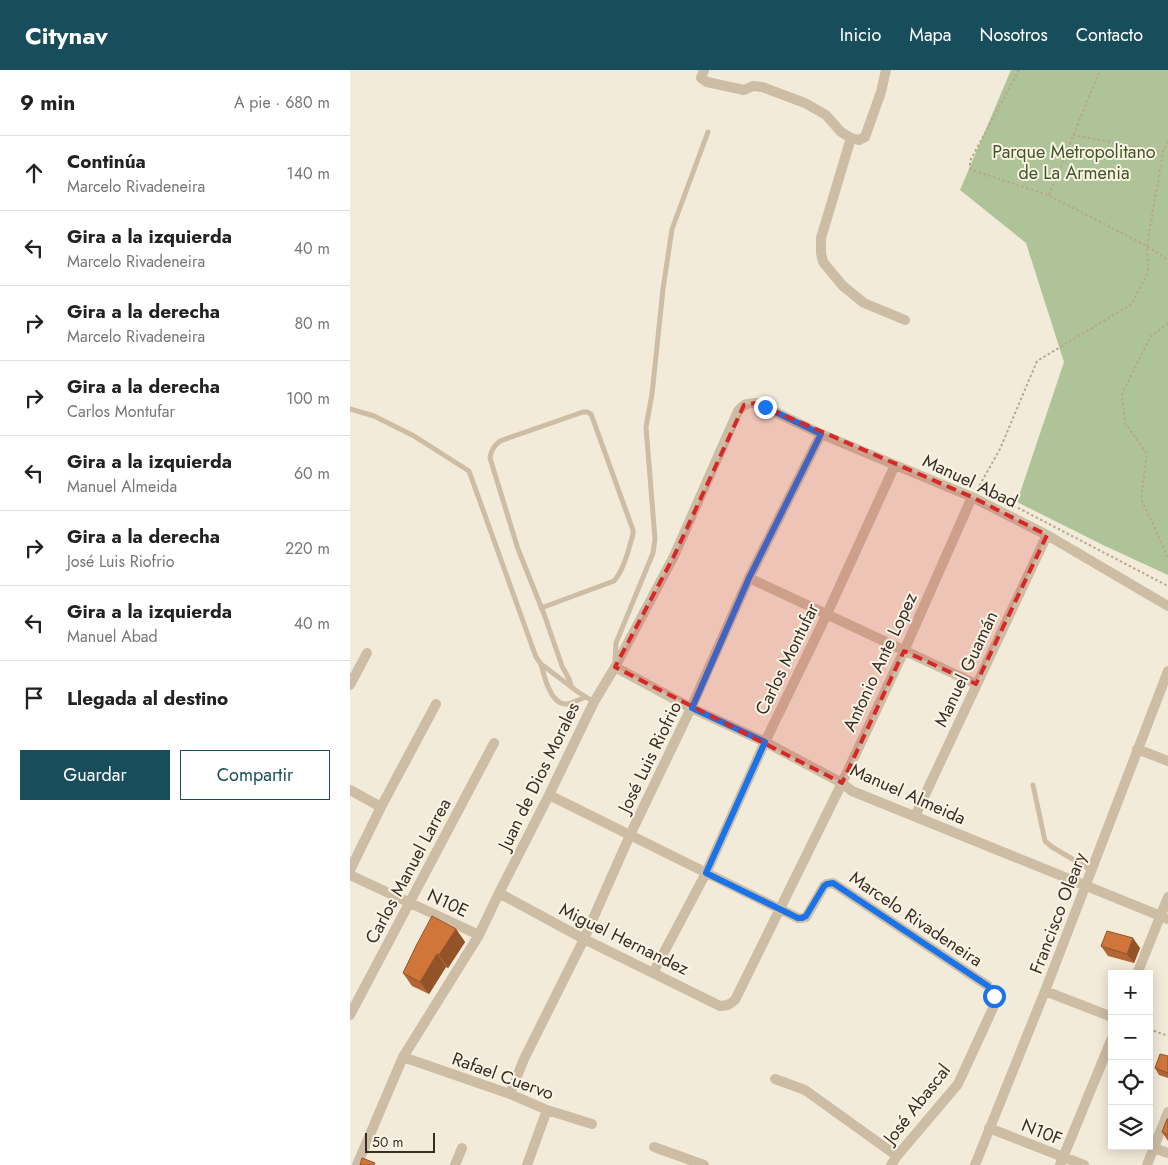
<!DOCTYPE html>
<html lang="es">
<head>
<meta charset="utf-8">
<style>
	:root { --surface:#fff; --page:#f2f2f2; --text:#222; --muted:#767676; --line:#e0e0e0; --accent:#184d5c }
	body { margin:0; font-family:Jost,sans-serif; background:var(--page); color:var(--text) }
	.controls { position:absolute; right:15px; bottom:15px; display:grid; overflow:hidden; border-radius:0px; box-shadow:0 2px 12px #0003 }
	.controls button { width:45px; height:45px; display:grid; place-items:center; padding:0; border:0; border-bottom:1px solid var(--line); background:var(--surface); color:var(--text); font:25px sans-serif }
	.scale { position:absolute; left:15px; bottom:12px; width:70px; box-sizing:border-box; padding-left:5px; border:2px solid #372e26; border-top:0; font-size:14px; line-height:18px; white-space:nowrap; color:#372e26; -webkit-text-stroke:4px #fbf4e5; paint-order:stroke }
	.stop { position:absolute; width:15px; height:15px; margin:-11px; border:4px solid #1a73e8; border-radius:50%; background:#fff }
	.stop.end { background:#1a73e8; border-color:#fff; box-shadow:0 1px 5px #0008 }
	.list { margin:0; padding:0; list-style:none }
	h2 { display:flex; justify-content:space-between; align-items:center; height:65px; margin:0; padding:0 20px; font-size:21px }
	h2 small { font-size:16px; font-weight:400; color:var(--muted) }
	.list li { display:grid; grid-template-columns:32px 1fr auto; gap:15px; align-items:center; box-sizing:border-box; height:75px; padding:0 20px; border-top:1px solid var(--line) }
	.list b { display:block; font-size:19px; white-space:nowrap }
	.list p { margin:0; font-size:16px; white-space:nowrap; color:var(--muted) }
	.list em { font-size:16px; font-style:normal; color:var(--muted) }
	.actions { display:flex; gap:10px; padding:15px 20px }
	.actions a { flex:1; padding:11px 0; border:1px solid var(--accent); border-radius:0px; text-align:center; font-size:18px; color:var(--accent) }
	.actions .main { background:var(--accent); color:#fff }
	.icon { flex:none; width:28px; height:28px; fill:none; stroke:currentColor; stroke-width:2; stroke-linecap:round; stroke-linejoin:round }
	.map { position:relative; flex:none; width:818px; height:1095px; overflow:hidden }
	header { display:flex; align-items:center; gap:30px; box-sizing:border-box; height:70px; padding:0 25px; background:var(--accent); color:#fff }
	header strong { font-size:24px }
	nav { display:flex; gap:28px; margin-inline-start:auto; font-size:18px }
	main { display:flex }
	aside { flex:1; background:var(--surface) }
	.map>svg:first-child { display:block }
</style>
</head>
<body>
<header>
<strong>Citynav</strong>
<nav><a>Inicio</a><a>Mapa</a><a>Nosotros</a><a>Contacto</a></nav>
</header>
<main>
<aside>
<h2>9 min<small>A pie · 680 m</small></h2>
<ul class="list">
<li><svg class="icon" aria-label="ahead" viewBox="0 0 24 24"><path d="M12 20V5M6 11l6-6 6 6"/></svg><div><b>Continúa</b><p>Marcelo Rivadeneira</p></div><em>140 m</em></li>
<li><svg class="icon" aria-label="left" viewBox="0 0 24 24"><path d="M17 20v-9H6M10 6l-5 5 5 5"/></svg><div><b>Gira a la izquierda</b><p>Marcelo Rivadeneira</p></div><em>40 m</em></li>
<li><svg class="icon" aria-label="right" viewBox="0 0 24 24"><path d="M7 20v-9h11M14 6l5 5-5 5"/></svg><div><b>Gira a la derecha</b><p>Marcelo Rivadeneira</p></div><em>80 m</em></li>
<li><svg class="icon" aria-label="right" viewBox="0 0 24 24"><path d="M7 20v-9h11M14 6l5 5-5 5"/></svg><div><b>Gira a la derecha</b><p>Carlos Montufar</p></div><em>100 m</em></li>
<li><svg class="icon" aria-label="left" viewBox="0 0 24 24"><path d="M17 20v-9H6M10 6l-5 5 5 5"/></svg><div><b>Gira a la izquierda</b><p>Manuel Almeida</p></div><em>60 m</em></li>
<li><svg class="icon" aria-label="right" viewBox="0 0 24 24"><path d="M7 20v-9h11M14 6l5 5-5 5"/></svg><div><b>Gira a la derecha</b><p>José Luis Riofrio</p></div><em>220 m</em></li>
<li><svg class="icon" aria-label="left" viewBox="0 0 24 24"><path d="M17 20v-9H6M10 6l-5 5 5 5"/></svg><div><b>Gira a la izquierda</b><p>Manuel Abad</p></div><em>40 m</em></li>
<li><svg class="icon" aria-label="arrive" viewBox="0 0 24 24"><path d="M6 21V4h12l-3 4 3 4H6"/></svg><div><b>Llegada al destino</b></div></li>
</ul>
<div class="actions"><a class="main">Guardar</a><a>Compartir</a></div>
</aside>
<div class="map">
<svg width="818" height="1095" viewBox="0 0 818 1095">
	<rect width="100%" height="100%" fill="#f3ebd9"/>
	<path fill="#aec398" d="M661,0H818V505L753,475L667,432L714,292L676,173L610,120Z"/>
	<g fill="none" stroke-linecap="round" stroke-linejoin="round">
		<path stroke="#b8a78e" stroke-width="2" stroke-dasharray="2.5 2.5" stroke-linecap="butt" d="M669,0L620,91V98L625,101L698,125L797,176L818,190
			M723,65L813,82
			M699,125L750,0
			M818,253L800,267L772,324L775,353L797,384L791,429L805,458L818,489
			M628,417L818,516
			M627,420L650,379L687,291L782,234L798,202L797,176L813,82L818,71
			M799,959L818,966"/>
		<path stroke="#ccbda4" stroke-width="5" d="M0,339L24,346L64,366L119,401L186,587L191,594L228,622L244,632
			M191,538L264,511C274,500 279,478 283,464V460L241,344L237,342H233L150,371C144,376 141,380 140,388L168,479L194,544L212,596L219,609L221,615
			M265,592L266,573L303,483L305,469L296,357L302,324L313,219L322,159L358,62
			M191,594C194,606 201,636 217,634C223,633 230,629 236,627
			M683,715L695,771L702,777L741,800"/>
		<path stroke="#ccbda4" stroke-width="10" d="M354,0L351,8L357,12L394,20L403,16L412,17L455,33L476,45L491,62L501,68L509,70L515,67L531,22L536,0
			M501,68L471,168V183L473,192L493,216L514,233L555,250
			M399,508L626,614
			M265,597L341,638L415,672L492,713L502,721L818,849
			M0,615L17,583
			M787,679L818,691
			M0,720L31,737
			M199,725L448,848H452L456,847L474,816L477,814L483,813L638,916C644,923 645,929 643,938L608,1014L547,1086L541,1095
			M565,746L697,465
			M0,800L31,737L86,634
			M0,805L129,865
			M149,823L234,869L370,936L378,935L385,930L492,713L554,581L622,427
			M303,903L356,803L415,672L477,544L545,395
			M787,904L818,827
			M695,921L762,947
			M0,945L144,673
			M53,987L160,1024L197,1040L242,1054
			M425,1009L455,1020L547,1086
			M160,1024L174,989L234,869L280,765L341,638L399,508L471,364
			M639,1058L734,1095
			M304,1077L354,1095
			M804,1078L818,1083
			M7,1095L53,987L129,865L149,823L199,725L244,632L265,597L324,486L388,341C394,334 397,333 406,333L471,364L622,427L697,465L818,536
			M105,1095L112,1078
			M177,1095L197,1040
			M625,1095L695,921L818,601
			M710,1095L762,968
			M797,1095L818,1042"/>
	</g>
	<path fill="#b36533" d="M106,859L115,872L98,898L96,897L79,924L62,916L53,903L67,875Z
		M751,876L790,878L784,893L758,886Z
		M818,986V1008L809,1005L805,998Z
		M818,1049V1071L812,1062Z"/>
	<path fill="#925329" d="M106,859L115,872L98,898L89,885Z
		M783,868L790,878L784,893L777,884Z
		M87,884L96,897L79,924L70,912Z"/>
	<path fill="#d0763b" stroke="#925329" d="M82,846L106,859L89,885L87,884L70,912L53,903L67,874Z
		M757,861L783,868L777,884L751,876Z
		M810,984L818,986V1003L805,998Z
		M817,1049H818V1065L812,1062Z
		M12,1088L25,1093L24,1095H10Z"/>
	<g fill="none" stroke-linecap="round" stroke-linejoin="round">
		<path stroke="#1a73e8" stroke-width="6" d="M415,337L471,364L399,508L342,638L415,672L356,803L448,848H452L456,846L474,816L477,814L483,813L638,916L642,920L644,926"/>
	</g>
	<path fill="#d62828" fill-opacity="0.2" stroke="#d62828" stroke-width="4" stroke-dasharray="10 6" stroke-linejoin="round" d="M406,333L622,427L697,465L626,614L554,581L492,713L265,597L324,486L394,335Z"/>
	<g text-anchor="middle" stroke-width="4" stroke-linejoin="round" paint-order="stroke">
		<g font-size="18" fill="#3e5728" stroke="#fbf4e5">
			<text x="724" y="88">Parque Metropolitano<tspan x="724" dy="21">de La Armenia</tspan></text>
		</g>
		<g font-size="18" fill="#372e26" stroke="#fbf4e5">
			<text transform="translate(620 411) rotate(25)" y="6">Manuel Abad</text>
			<text transform="translate(437 589) rotate(-64)" y="6">Carlos Montufar</text>
			<text transform="translate(530 592) rotate(-65)" y="6">Antonio Ante Lopez</text>
			<text transform="translate(616 599) rotate(-65)" y="6">Manuel Guamán</text>
			<text transform="translate(300 687) rotate(-64)" y="6">José Luis Riofrio</text>
			<text transform="translate(189 706) rotate(-64)" y="6">Juan de Dios Morales</text>
			<text transform="translate(558 724) rotate(24)" y="6">Manuel Almeida</text>
			<text transform="translate(58 801) rotate(-62)" y="6">Carlos Manuel Larrea</text>
			<text transform="translate(98 833) rotate(25)" y="6">N10E</text>
			<text transform="translate(708 843) rotate(-69)" y="6">Francisco Oleary</text>
			<text transform="translate(566 849) rotate(34)" y="6">Marcelo Rivadeneira</text>
			<text transform="translate(274 869) rotate(26)" y="6">Miguel Hernandez</text>
			<text transform="translate(153 1006) rotate(20)" y="6">Rafael Cuervo</text>
			<text transform="translate(567 1034) rotate(-52)" y="6">José Abascal</text>
			<text transform="translate(692 1062) rotate(22)" y="6">N10F</text>
		</g>
	</g>
</svg>
<div class="controls">
<button>+</button>
<button>−</button>
<button><svg class="icon" aria-label="locate" viewBox="0 0 24 24"><circle cx="12" cy="12" r="6"/><path d="M12 2v4M12 18v4M2 12h4M18 12h4"/></svg></button>
<button><svg class="icon" aria-label="layers" viewBox="0 0 24 24"><path d="M12 4l9 5-9 5-9-5zM3 14l9 5 9-5"/></svg></button>
</div>
<div class="scale">50 m</div>
<div class="stop" style="left:644px;top:926px"></div>
<div class="stop end" style="left:415px;top:337px"></div>
</div>
</main>
</body>
</html>
